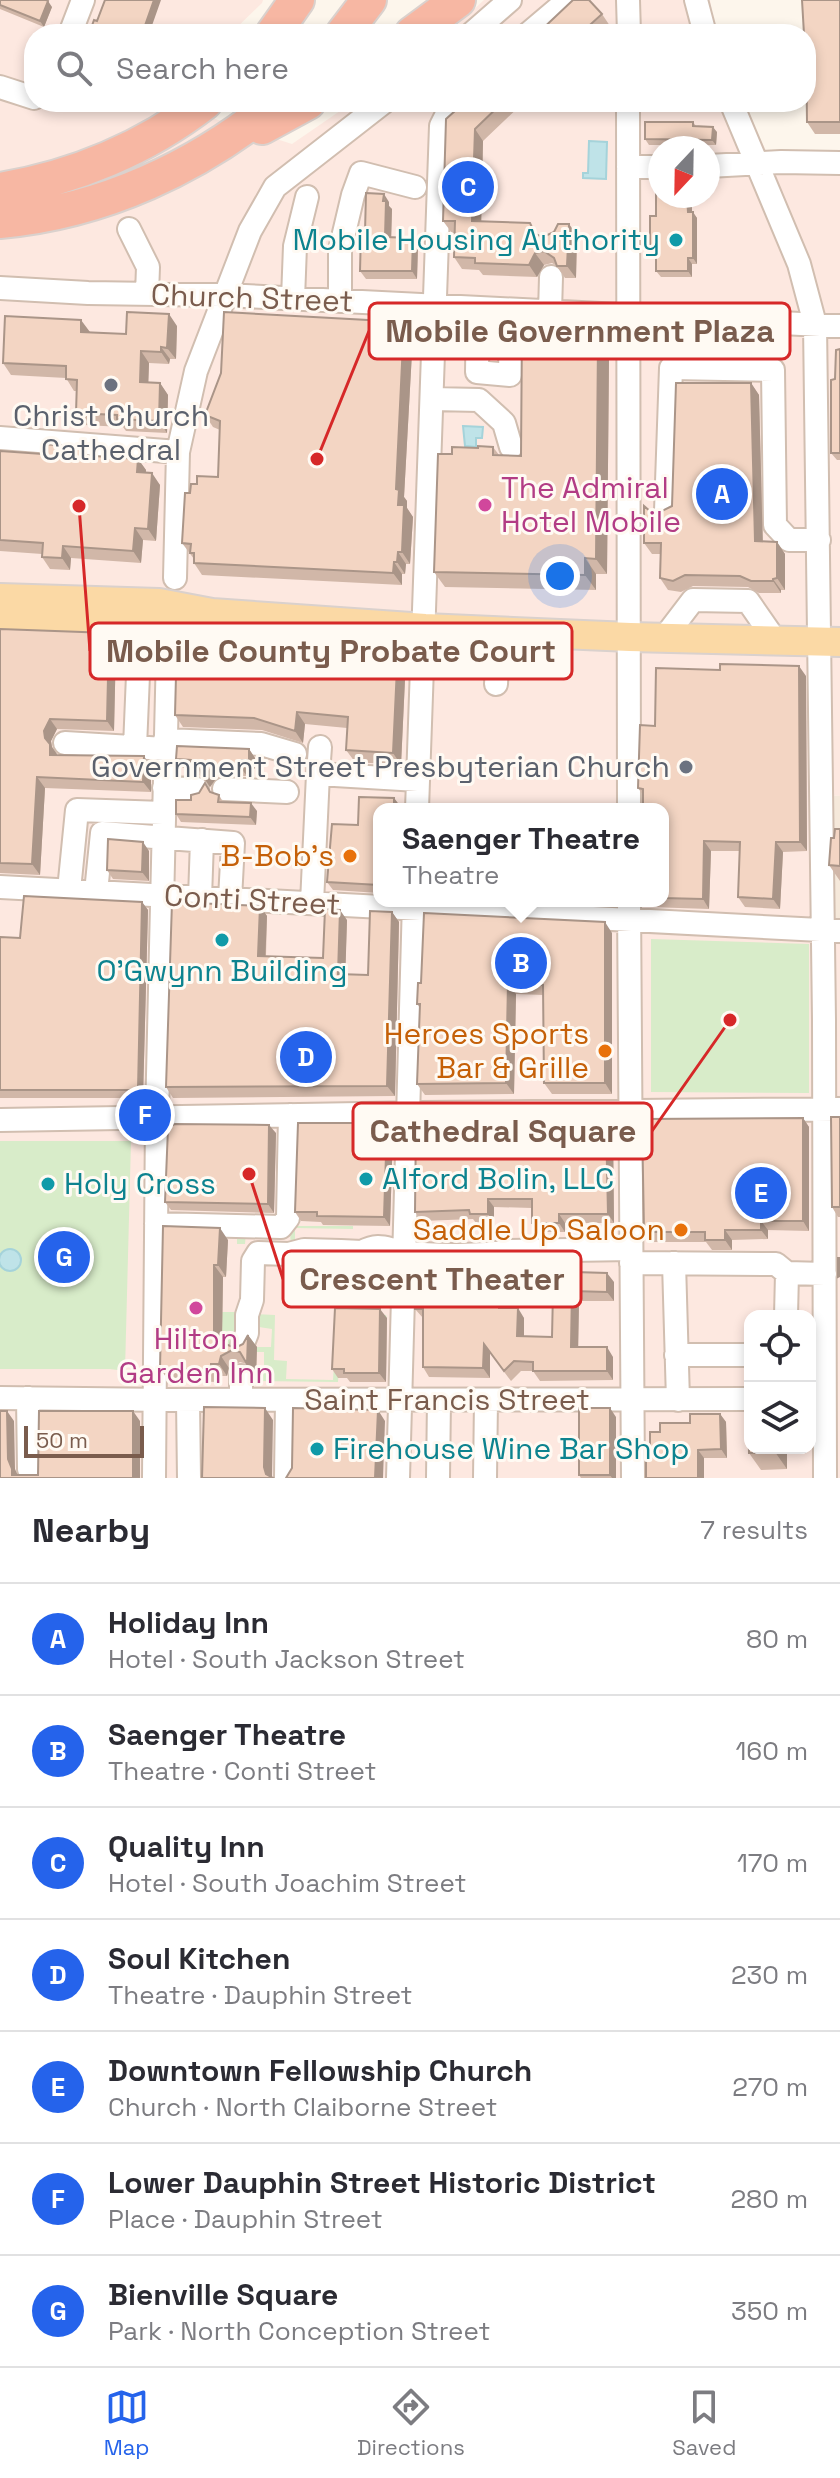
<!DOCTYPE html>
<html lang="en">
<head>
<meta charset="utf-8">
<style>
	:root { --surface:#fff; --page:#f2f2f3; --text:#2b2b33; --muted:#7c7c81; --line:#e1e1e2; --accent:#2563eb }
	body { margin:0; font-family:"Space Grotesk",sans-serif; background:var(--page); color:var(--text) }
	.controls { position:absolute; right:24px; bottom:24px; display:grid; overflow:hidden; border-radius:16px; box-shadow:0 4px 12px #0003 }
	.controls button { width:72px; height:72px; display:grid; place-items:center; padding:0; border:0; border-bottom:2px solid var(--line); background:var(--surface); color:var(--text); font:40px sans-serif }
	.compass { position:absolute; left:648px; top:136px; width:72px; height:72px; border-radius:50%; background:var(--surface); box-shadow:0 4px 12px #0003; rotate:202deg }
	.scale { position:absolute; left:24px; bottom:20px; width:120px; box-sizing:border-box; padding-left:8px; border:4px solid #7a5c4d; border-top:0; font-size:22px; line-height:28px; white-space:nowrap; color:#7a5c4d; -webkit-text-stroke:6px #fffaf3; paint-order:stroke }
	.you { position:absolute; left:560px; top:576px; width:28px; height:28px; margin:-20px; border:6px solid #fff; border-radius:50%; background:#1a73e8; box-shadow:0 0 0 12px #1a73e833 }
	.badge { display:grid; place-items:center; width:52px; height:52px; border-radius:50%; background:var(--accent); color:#fff; font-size:26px; font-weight:700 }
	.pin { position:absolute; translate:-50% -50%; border:4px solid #fff; box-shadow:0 2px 8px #0006 }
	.popup { position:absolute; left:373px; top:803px; width:296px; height:104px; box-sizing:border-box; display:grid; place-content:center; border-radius:16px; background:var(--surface); filter:drop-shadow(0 2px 6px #0005); font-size:26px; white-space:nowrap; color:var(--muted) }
	.popup b { font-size:30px; color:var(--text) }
	.popup::after { content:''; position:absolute; left:50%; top:100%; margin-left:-16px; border:16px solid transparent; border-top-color:var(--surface) }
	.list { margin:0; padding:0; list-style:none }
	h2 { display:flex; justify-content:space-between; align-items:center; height:104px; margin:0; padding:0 32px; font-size:34px }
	h2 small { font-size:26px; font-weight:400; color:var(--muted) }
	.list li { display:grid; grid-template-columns:52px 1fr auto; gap:24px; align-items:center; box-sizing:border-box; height:112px; padding:0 32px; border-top:2px solid var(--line) }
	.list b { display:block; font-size:30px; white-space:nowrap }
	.list p { margin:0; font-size:26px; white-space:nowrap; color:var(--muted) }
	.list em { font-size:26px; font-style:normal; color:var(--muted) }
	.icon { flex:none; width:44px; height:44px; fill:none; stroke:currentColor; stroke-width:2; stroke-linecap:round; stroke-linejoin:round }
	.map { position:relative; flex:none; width:840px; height:1478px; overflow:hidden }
	.search { position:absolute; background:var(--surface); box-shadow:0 4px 12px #0003; left:24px; right:24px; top:24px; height:88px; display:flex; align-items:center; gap:20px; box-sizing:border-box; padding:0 28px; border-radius:32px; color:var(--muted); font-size:30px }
	.sheet { height:888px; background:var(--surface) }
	nav { display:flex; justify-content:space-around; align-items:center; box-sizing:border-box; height:112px; border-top:2px solid var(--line); background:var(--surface); font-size:22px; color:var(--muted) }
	nav a { display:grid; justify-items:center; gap:4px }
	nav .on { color:var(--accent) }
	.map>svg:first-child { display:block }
</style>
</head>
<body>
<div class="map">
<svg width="840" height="1478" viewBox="0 0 840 1478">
	<rect width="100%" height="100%" fill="#fdf6ec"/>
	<path fill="#f5e8da" d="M829,795L840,796V925H831Z"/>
	<path fill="#fde8e0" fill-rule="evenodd" d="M0,0H263L262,3L230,34H34V102H163L292,144L353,102H743L768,155L840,156V796L830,795L831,924L840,925V1478H0ZM660,148H708V196H660ZM379,809H663V901H379ZM750,1316H810V1448H750Z
		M484,0H710L716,34H447Z"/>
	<path fill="#d8ecc9" d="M651,939L809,944V1093L651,1092Z
		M0,1141H131L125,1371L110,1369H0Z
		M292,1226H353V1229L295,1228V1245H291L290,1233L246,1232L245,1244H237V1231Z
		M364,1260L389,1261V1265L370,1264L369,1275L367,1276L365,1302L368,1303V1314L386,1315L387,1318H342L338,1382L253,1381L250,1371H264V1352H251V1347H271L272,1329L252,1326V1314L275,1315L274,1360L287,1361L286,1379L333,1380L337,1316L339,1314H361Z
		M222,1312H239C238,1326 235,1343 222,1350Z"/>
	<path fill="#bfe3e8" stroke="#a5d3da" stroke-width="2" d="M589,141L607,142L606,179L583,178V173H588Z
		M463,426L483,427L482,438H476V447L465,446Z
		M-1 1260a11 11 0 1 1 22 0a11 11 0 1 1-22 0Z"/>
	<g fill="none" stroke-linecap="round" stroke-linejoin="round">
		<defs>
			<path id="minor" d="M628,0L629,34
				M696,0L705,34
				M70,34L83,0
				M471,34L510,0
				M528,34L568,0
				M0,87L34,98
				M628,102L629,809
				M731,102L799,264L815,324L824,1020L825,1478
				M708,166L781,162L840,163
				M628,167H660
				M129,229L148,267L147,294
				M0,288L88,293L224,295L840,326
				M293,299L295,246L307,197
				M340,301V250L353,195L361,173L415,187
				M478,308L477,372L510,375L511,310
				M550,312L551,277
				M432,399L479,400L504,423L511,447
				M0,438L178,452
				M666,511L671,368L773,370L775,525L789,540H819
				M175,578L178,452L196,371L250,231L275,187L384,102
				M664,638L693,600L748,601L775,640
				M496,684L499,631
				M165,740L261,744L295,754
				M65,743L165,749
				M135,747L139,651
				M318,774L320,747
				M164,788L197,789
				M224,789L287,792
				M417,809L441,126L453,102
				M0,887L840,931
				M69,890L77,810L163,813
				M96,892L102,833L233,843L230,899
				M200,898L202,840
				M629,901L633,1478
				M312,903L318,774L418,780
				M0,1120L421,1113L839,1109
				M156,1224L281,1227L288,1218L290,1115
				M362,1252C381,1242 386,1250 406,1252C431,1256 485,1256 509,1251L631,1249
				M631,1263L776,1264L787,1273L825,1274
				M674,1263L678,1400
				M786,1316L787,1273
				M242,1346L247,1333V1315L252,1300L253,1261L258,1253L289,1254L304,1250L341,1251L362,1252L376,1257
				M676,1355H750
				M241,1376V1400
				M0,1398L168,1400L750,1399
				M28,1398L29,1469
				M188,1400L189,1478
				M154,1478L157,1117L169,608
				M286,1478L287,1400
				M398,1478L414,901
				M438,1478L439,1400
				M485,1478L486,1400"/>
			<path id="major" d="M0,598L159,603L212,613L425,628L630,637L840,642
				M0,618L159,625L198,614"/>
			<path id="highway" d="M273,34L297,0
				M343,34L369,0
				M412,34L458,0
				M262,127L308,102
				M0,190C74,178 146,148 205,102
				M0,221C102,212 199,167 277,102"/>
		</defs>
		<use href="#minor" stroke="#d1beb0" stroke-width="26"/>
		<use href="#major" stroke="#dad1cd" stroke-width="32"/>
		<use href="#highway" stroke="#dad1cd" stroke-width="38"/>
		<use href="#minor" stroke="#fff" stroke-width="22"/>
		<use href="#major" stroke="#fbd9a5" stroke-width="28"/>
		<use href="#highway" stroke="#f7b7a3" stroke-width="34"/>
	</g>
	<path fill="#d1b7a8" d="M0,0L52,7L44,27L0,9Z
		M840,0V134H815L807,122Z
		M602,14L610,26L601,34H537Z
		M465,102H524L483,141L481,221L543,237L569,224L577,236L576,278H565L557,266L552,263L544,265L537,277L483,275L479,270L462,269L454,257V233H452L443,221Z
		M693,122L696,126L717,132L716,145H649L645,139Z
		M692,196V212L697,218V264H692V277H661L656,271V259H655L650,253L656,216Z
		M389,202V206L392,209L391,237L418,246L417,279H366L360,271Z
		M177,326L176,359H170L169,364L149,363L148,383H160L168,395L167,433L126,431L123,427L84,425L76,413L77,391H74L66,378L11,375L3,363L90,332L126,334Z
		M413,334L404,497L407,501V508L413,517L410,564H406L405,574H402V585L202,575L194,563V559L182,543L190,493L197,484L218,477L220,430L213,427L205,415Z
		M598,341L609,358L607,574H596V590L445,587L434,572L452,454L478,448L493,447L499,455L521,456Z
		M840,349V460H837L831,453L835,379Z
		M751,383L759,395L763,542H777L785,554V590H781V593H759L748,587L693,586L681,592L668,590L660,578L661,554H652L644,543L651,512L658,513L672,506Z
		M0,451L138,459L146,470V473L160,485L156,541L143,540L141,563L71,558L70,570L50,569L42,557V554L0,551Z
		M0,629L109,633L116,644L114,731L57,729L51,741L52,747L57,755L151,767V792L45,788L40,875L0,873Z
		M406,658L401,765L355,762L346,750L347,728L305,724L303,743L262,730L183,727L175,715Z
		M806,676L807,851L783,852L780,909L745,907L738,897L740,851H711L709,909L649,907L645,901H663V809L643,795L638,788L655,726Z
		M249,749L255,758V769H247V776H218L210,787L204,777L197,775L193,769L183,768L176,759Z
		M211,793L219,795L223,802L257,811L256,825L181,822L176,814L191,800Z
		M359,797L394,798L400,806V809H379V893L333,890L327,882L332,824L358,825Z
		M840,829V881L829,865L834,838Z
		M149,851V881L113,879L107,870Z
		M142,902L148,910L143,1098H0V937L20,938Z
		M260,906L267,916L266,956L323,958L347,920L345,975H368L392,912L399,922L395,1096L173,1098L166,1087Z
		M612,933V1094H552L544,1083L543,995L516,994L514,1094L425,1095L417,1084L420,1008L417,1004Z
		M840,1117V1217H838L832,1207Z
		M803,1118L809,1127V1231L768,1230V1239L732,1240V1250H712L706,1242H650L644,1232Z
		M606,1121L613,1130L614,1223H565V1232H538L532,1223V1208L494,1207V1223H476L473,1219L422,1221L415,1212Z
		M387,1123L393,1132L390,1226L323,1225L321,1222L301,1221L295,1212Z
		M276,1133L274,1213L171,1210L165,1202Z
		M228,1240L226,1277H223L222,1337L228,1345L235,1348L243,1344L248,1335L257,1347L256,1376L247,1364L240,1362L229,1368L227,1376H220V1382L169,1381L160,1369Z
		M541,1258L548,1268V1272L614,1282V1301H579L578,1347L613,1357V1380L540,1381L533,1371H521L511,1381L490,1353V1378L429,1377L423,1367V1318L415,1309L500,1269L506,1278L505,1308L524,1318V1336L552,1337L553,1301H536L529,1291Z
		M387,1318L386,1382H350L347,1378H338L332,1369Z
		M720,1414L726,1422L727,1458H704V1478H646L650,1455L660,1432Z
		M616,1417V1478H581L579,1475Z
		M750,1448H787V1469L761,1470L749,1453Z"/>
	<path fill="#aa9588" d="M154,0H161L149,34H142Z
		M48,1L52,7L44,27L40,21Z
		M713,127L717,132L716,145L712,140Z
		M475,129L483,141L481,233L472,221Z
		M384,194L389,202V206L392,209L391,245L385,237Z
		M687,196H692V218L688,212Z
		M693,212L697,218V264L693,258Z
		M569,224L577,236L576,278L567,266Z
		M413,238L418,246L417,279L412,271Z
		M535,253L544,265L537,277L529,265Z
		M688,258L692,264V277L688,271Z
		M169,314L177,326L176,359L167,348Z
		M81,320L90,332H81Z
		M404,322L413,334L404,497L407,501V508L413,517L410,564L402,552L396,489Z
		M588,326L609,358L607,574L596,559Z
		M161,347L170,359L169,364L161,352Z
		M141,351L149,363L148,394L140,382Z
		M160,383L168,395L167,433L159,421Z
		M751,383L759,395L763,553L755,541Z
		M138,459L146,470L145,484L137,472Z
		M152,473L160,485L156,541L148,529Z
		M135,528L143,540L141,563L133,551Z
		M777,542L785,554V590L777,578Z
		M63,546L71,558L70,570L62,558Z
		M398,552L406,564L405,574L397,562Z
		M585,558L596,574V590L585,575Z
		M394,562L402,574V585L393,573Z
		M773,579L781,590V593L773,581Z
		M109,633L116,644L114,731L107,721Z
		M398,646L406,658L401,765L393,753Z
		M799,666L806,676L807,851L800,842Z
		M297,712L305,724L303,743L295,731Z
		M50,719L57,729L51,741L52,747L57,754V766L50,755L45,738L44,731Z
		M249,749L255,758V769L249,760Z
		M144,756L151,767V792L143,782Z
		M240,760L247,769V776L240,767Z
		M212,767L218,776L210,787L204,778Z
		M37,777L45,788L40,875L32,864Z
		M394,798L400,806V809H394Z
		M251,803L257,811L256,825L250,817Z
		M704,841L711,851L709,909L703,899Z
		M143,842L149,851V881L142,872Z
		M776,842L783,852L780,909L773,899Z
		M142,902L148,910L143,1098L138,1090Z
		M260,906L267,916L265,966L258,956Z
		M340,910L347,920L345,985L338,974Z
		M392,912L399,922L395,1096L387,1086Z
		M605,922L612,933V1094L605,1083Z
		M508,983L516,994L514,1094L506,1083Z
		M803,1118L809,1127V1231L803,1221Z
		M606,1121L613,1130L614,1223L608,1214Z
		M387,1123L393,1132L390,1226L384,1217Z
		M269,1125L276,1133L274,1213L268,1204Z
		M488,1199L494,1207V1223L488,1214Z
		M559,1214L565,1223V1232L559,1223Z
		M761,1221L768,1230V1239L761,1230Z
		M220,1228L228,1240L226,1277L218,1265Z
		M725,1230L732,1240V1250L725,1240Z
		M541,1258L548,1268V1281L541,1271Z
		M214,1265L223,1277L222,1337L230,1351L214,1334Z
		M500,1269L506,1278L505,1318L499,1308Z
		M607,1273L614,1282V1301L607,1292Z
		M572,1291L579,1301L578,1357L571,1347Z
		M518,1308L524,1318V1346L517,1336Z
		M380,1309L387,1318L386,1382L379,1373Z
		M248,1335L257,1347L256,1376L247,1364Z
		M484,1344L490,1353V1378L483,1368Z
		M607,1347L613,1357V1380L607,1371Z
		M221,1356L229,1368L227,1376L219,1364Z
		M211,1364L220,1376V1382L211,1370Z
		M265,1408L273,1420L272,1478L266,1474L264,1467Z
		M610,1408L616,1417V1478H612L610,1475Z
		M378,1410L385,1421L383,1478H375Z
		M7,1411L14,1421L15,1469L19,1478L12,1475L8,1459Z
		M133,1411L140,1421V1478H133Z
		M720,1414L726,1422L727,1458L721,1449Z
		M775,1448H787V1469L775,1452Z
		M698,1450L704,1458V1478H698Z"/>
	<path fill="#f3d5c3" stroke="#aa9588" stroke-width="2" d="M0,0H46L48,1L40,21L0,5Z
		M105,0H154L142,34H89L94,20L97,21Z
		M573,0H589L602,14L580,34H537Z
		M802,0H840V122H807L806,34H804Z
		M465,102H503L475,129L472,221L530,223L535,234L543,237L554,232L558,224H569L567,266H557L554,258L544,251L535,253L529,265L475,263V258L454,257L455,221H443L446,119Z
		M645,122H693V126L713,127L712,140L645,139Z
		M656,179H660V196H687L688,212H693V258H688V271H656V252L650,253V216H656Z
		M366,193L384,194L383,201H386L385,237L413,238L412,271H360L361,232H365Z
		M127,312L169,314L167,348L161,347V352L141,351L140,382L160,383L159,421L117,419V415L76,413L77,380L66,379V366L3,363L5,316L81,320V332L126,334Z
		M224,312L404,322L396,489L399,490L398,505H404L402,552H398L397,562H394L393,573L194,563V553H190L191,544L182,543L185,493H190L191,484H197V476L218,477L220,421L205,415L221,373Z
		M522,326H588L587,342H598L596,559L585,558V575L434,572L438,454H452V447L478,448V446L493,447V455L521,456Z
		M840,349V453H831V380L835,379L836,350Z
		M676,383H751L755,541L777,542V578L773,579V581H751L740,576L685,575L673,581L660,578L661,543H644V506L651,512L658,513L672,506Z
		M43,444L81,447L80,455L138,459L137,472L152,473L148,529L135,528L133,551L63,546L62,558L42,557L43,543L0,540V451L42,454Z
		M0,629L109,633L107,721L50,719L44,731L45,738L50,744V755L144,756L143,782L37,777L32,864L0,863Z
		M177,637L398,646L393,753L346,750L348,717L297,712L295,731L254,718L175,715Z
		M720,664L799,666L800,842H776L773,899L738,897L740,842L704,841L703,899L663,898V809H643V789L638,788L640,725L655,726L656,668L720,670Z
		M177,746L249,749V760H240V767H212L204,778L199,768L191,766V760L176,759Z
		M205,783L210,792L219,795L218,802L251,803L250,817L176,814V800H191V795L199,793Z
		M359,797L394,798V809H379V885L327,882L332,824L358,825Z
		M835,829H840V866L829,865L831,838H834Z
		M108,839L143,842L142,872L107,870Z
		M24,896L142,902L138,1090H0V937L20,938Z
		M172,902L260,906L258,956L323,958L325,909L340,910L338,974L368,975L370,911L392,912L387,1086L166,1087Z
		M424,913L605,922V1083H544L543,985L508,983L506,1083L417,1084L420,1004H417L418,983H421Z
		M831,1117H840V1207H832Z
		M803,1118V1221H761V1230H725V1240H705V1232H644L642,1119Z
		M416,1120L606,1121L608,1214H559V1223H532V1199H488V1214H470L469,1210L415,1212Z
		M298,1123H387L384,1217L317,1216V1212H295Z
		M175,1124L269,1125L268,1204L165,1202L168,1128Z
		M163,1226L220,1228L218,1265H214V1334H220L223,1343L235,1348L243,1344L248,1335L247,1364L240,1352L232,1350L221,1356L219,1364H211V1370L160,1369Z
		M529,1258H541V1271L607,1273V1292L572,1291L571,1347H607V1371H533V1362L514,1361L504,1371L484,1344L483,1368L423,1367V1309H415L414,1269H500L499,1308H518L517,1336L552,1337L553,1292L529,1291Z
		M838,1258H840V1276L838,1277Z
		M335,1308L380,1309L379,1373H344V1369H332Z
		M748,1405H750V1448H775V1452L749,1453Z
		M204,1407L265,1408L264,1467L266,1474L273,1478H202Z
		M293,1408L378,1410L375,1478H286L292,1468Z
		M579,1408H610V1475H579Z
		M0,1411H7L8,1459L12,1469V1475H38L39,1411H133V1478H0Z
		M690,1414H720L721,1449L698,1450V1478H646V1455H650V1432H660V1423H690Z"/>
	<g fill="#0f9aa8" stroke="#fffaf3" stroke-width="3">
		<circle cx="676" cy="240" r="8"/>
		<circle cx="222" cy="940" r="8"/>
		<circle cx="366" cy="1179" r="8"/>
		<circle cx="48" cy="1184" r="8"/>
		<circle cx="317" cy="1449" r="8"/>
	</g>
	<g fill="#6b7280" stroke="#fffaf3" stroke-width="3">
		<circle cx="111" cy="385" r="8"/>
		<circle cx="686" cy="767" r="8"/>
	</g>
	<g fill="#d1479c" stroke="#fffaf3" stroke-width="3">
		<circle cx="485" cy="505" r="8"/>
		<circle cx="196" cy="1308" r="8"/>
	</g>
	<g fill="#e8710a" stroke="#fffaf3" stroke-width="3">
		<circle cx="350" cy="856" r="8"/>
		<circle cx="605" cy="1051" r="8"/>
		<circle cx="681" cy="1230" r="8"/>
	</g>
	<g text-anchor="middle" stroke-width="6" stroke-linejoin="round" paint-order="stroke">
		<g font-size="30" fill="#0d838f" stroke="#fffaf3" text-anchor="start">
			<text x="660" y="250" text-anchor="end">Mobile Housing Authority</text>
			<text x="222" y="981" text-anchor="middle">O'Gwynn Building</text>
			<text x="382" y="1189">Alford Bolin, LLC</text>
			<text x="64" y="1194">Holy Cross</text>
			<text x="333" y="1459">Firehouse Wine Bar Shop</text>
		</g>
		<g font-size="30" fill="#7a5c4d" stroke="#fffaf3">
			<text transform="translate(252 298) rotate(2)" y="10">Church Street</text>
			<text transform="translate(252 900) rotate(3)" y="10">Conti Street</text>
			<text x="447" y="1410">Saint Francis Street</text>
		</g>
		<g font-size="30" fill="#5b616d" stroke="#fffaf3">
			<text x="111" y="426">Christ Church<tspan x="111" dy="34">Cathedral</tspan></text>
			<text x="670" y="777" text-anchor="end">Government Street Presbyterian Church</text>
		</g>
		<g font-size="30" fill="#b23c85" stroke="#fffaf3" text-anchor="start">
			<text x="501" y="498">The Admiral<tspan x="501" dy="34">Hotel Mobile</tspan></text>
			<text x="196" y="1349" text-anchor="middle">Hilton<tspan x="196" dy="34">Garden Inn</tspan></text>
		</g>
		<g font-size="30" fill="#c56008" stroke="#fffaf3" text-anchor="end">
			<text x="334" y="866">B-Bob's</text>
			<text x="589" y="1044">Heroes Sports<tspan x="589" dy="34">Bar &amp; Grille</tspan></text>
			<text x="665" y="1240">Saddle Up Saloon</text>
		</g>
	</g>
	<path fill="none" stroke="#d62828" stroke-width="3" d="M317 459L369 331M79 506L90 651M730 1020L652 1131M249 1174L283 1279"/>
	<g fill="#d62828" stroke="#fffaf3" stroke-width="3">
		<circle cx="317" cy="459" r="8"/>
		<circle cx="79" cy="506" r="8"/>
		<circle cx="730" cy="1020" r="8"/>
		<circle cx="249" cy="1174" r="8"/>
	</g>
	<g fill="#fffaf3" stroke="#d62828" stroke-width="3">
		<rect x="369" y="303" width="421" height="56" rx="8"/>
		<rect x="90" y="623" width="482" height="56" rx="8"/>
		<rect x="353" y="1103" width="299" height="56" rx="8"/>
		<rect x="283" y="1251" width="298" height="56" rx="8"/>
	</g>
	<g font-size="32" text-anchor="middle" font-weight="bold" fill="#7a5c4d">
		<text x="580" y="342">Mobile Government Plaza</text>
		<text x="331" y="662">Mobile County Probate Court</text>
		<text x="503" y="1142">Cathedral Square</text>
		<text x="432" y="1290">Crescent Theater</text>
	</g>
</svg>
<div class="controls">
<button><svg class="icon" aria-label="locate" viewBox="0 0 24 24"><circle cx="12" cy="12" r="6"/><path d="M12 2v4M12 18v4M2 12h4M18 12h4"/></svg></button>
<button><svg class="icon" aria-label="layers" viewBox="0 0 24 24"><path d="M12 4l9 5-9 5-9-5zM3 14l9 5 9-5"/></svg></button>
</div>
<svg class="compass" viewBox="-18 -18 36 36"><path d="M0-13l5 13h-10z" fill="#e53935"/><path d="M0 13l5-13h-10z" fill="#7c7c81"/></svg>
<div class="scale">50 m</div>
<div class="you"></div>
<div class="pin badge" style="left:722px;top:494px">A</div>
<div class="pin badge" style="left:521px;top:963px">B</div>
<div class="popup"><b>Saenger Theatre</b>Theatre</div>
<div class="pin badge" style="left:468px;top:187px">C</div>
<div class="pin badge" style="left:306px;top:1057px">D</div>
<div class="pin badge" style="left:761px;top:1193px">E</div>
<div class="pin badge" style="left:145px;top:1115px">F</div>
<div class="pin badge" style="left:64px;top:1257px">G</div>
<div class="search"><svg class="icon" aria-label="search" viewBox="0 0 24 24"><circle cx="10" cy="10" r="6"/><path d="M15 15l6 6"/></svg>Search here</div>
</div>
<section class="sheet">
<h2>Nearby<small>7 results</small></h2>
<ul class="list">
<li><span class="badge">A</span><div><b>Holiday Inn</b><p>Hotel · South Jackson Street</p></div><em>80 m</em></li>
<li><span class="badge">B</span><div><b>Saenger Theatre</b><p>Theatre · Conti Street</p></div><em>160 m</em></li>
<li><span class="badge">C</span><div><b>Quality Inn</b><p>Hotel · South Joachim Street</p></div><em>170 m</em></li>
<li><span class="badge">D</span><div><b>Soul Kitchen</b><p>Theatre · Dauphin Street</p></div><em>230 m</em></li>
<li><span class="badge">E</span><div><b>Downtown Fellowship Church</b><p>Church · North Claiborne Street</p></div><em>270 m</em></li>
<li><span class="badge">F</span><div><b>Lower Dauphin Street Historic District</b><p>Place · Dauphin Street</p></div><em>280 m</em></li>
<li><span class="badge">G</span><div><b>Bienville Square</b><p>Park · North Conception Street</p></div><em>350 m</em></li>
</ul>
</section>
<nav>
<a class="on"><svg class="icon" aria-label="map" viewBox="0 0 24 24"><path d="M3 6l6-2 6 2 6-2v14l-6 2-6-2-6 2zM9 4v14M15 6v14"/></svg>Map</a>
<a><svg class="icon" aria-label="directions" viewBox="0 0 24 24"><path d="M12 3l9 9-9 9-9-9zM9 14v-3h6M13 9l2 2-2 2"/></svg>Directions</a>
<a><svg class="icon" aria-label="saved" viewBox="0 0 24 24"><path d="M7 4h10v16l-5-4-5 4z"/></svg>Saved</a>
</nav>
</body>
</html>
